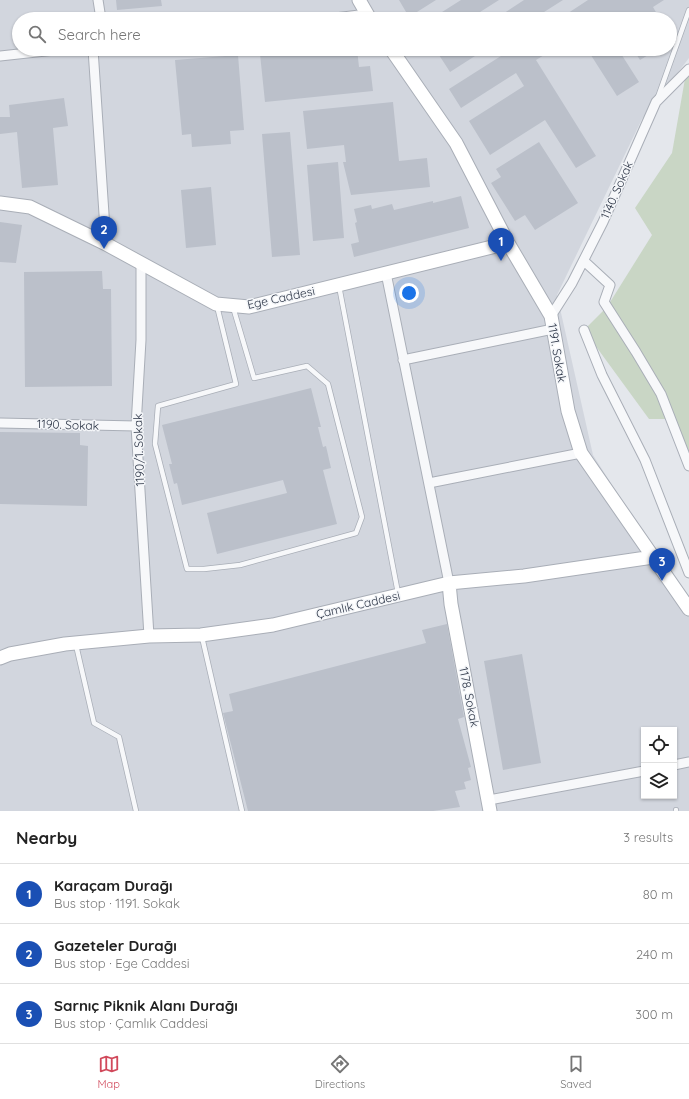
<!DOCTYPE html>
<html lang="en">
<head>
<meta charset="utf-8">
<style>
	:root { --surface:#fff; --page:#f6f6f6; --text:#222; --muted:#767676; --line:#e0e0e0; --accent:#d1495b }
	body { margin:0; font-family:Quicksand,sans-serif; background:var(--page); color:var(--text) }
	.controls { position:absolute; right:12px; bottom:12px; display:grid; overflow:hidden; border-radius:0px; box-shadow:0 1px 3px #0004 }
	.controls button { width:36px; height:36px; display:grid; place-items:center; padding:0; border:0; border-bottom:1px solid var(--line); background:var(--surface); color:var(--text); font:20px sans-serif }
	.you { position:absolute; left:409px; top:293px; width:14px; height:14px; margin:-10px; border:3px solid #fff; border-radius:50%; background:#1a73e8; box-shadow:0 0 0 6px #1a73e833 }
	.badge { display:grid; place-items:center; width:26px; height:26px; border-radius:50%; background:var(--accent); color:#fff; font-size:13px; font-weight:700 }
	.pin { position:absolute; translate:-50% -33px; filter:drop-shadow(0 1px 2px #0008) }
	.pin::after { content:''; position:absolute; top:21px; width:14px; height:12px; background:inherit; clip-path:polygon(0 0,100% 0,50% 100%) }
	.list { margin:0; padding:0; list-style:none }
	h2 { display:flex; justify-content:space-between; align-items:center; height:52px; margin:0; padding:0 16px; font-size:17px }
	h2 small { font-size:13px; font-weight:400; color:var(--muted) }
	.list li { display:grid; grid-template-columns:26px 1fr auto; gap:12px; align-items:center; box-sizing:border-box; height:60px; padding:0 16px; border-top:1px solid var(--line) }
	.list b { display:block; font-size:15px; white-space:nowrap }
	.list p { margin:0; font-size:13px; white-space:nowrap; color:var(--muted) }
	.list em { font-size:13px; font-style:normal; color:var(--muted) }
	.icon { flex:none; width:22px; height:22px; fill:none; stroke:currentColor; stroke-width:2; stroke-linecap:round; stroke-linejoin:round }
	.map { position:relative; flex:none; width:689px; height:811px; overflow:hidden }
	.search { position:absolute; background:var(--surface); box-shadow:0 1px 3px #0004; left:12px; right:12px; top:12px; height:44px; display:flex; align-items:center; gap:10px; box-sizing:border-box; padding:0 14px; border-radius:22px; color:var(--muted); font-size:15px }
	.sheet { height:232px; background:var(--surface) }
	nav { display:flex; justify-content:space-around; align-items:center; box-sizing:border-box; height:56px; border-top:1px solid var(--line); background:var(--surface); font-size:11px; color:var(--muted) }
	nav a { display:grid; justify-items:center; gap:2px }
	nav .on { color:var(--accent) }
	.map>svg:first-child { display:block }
</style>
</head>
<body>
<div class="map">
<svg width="689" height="811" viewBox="0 0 689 811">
	<rect width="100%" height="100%" fill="#e4e7ec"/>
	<path fill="#d2d6de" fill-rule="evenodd" d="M0,0H689V58L642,119L557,295L593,455L689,606V811H0ZM19,19H670V49H19ZM644,730H674V796H644Z"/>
	<path fill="#c9d6c5" d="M689,69V466L671,419H649L584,330L607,307L652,235L635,208L672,153L686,73Z"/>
	<path fill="#bbc0ca" d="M116,0H161L162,6L117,10Z
		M399,0H436L409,17Z
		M461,0H499L469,19H431Z
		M524,0H563L533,19H495Z
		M588,0H664L653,7L660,19H559Z
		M307,49H357L359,67L370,66L373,91L265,102L260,54Z
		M448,49H486L450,72L439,55Z
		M512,49H554L536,60L596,156L576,168L545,120L490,155L469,121L524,86L516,73L461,108L449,89Z
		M587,49H618L639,82L617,96Z
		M633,49H658L640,60Z
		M238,55L244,130L230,131L231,144L192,147L191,134L182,135L175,60Z
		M64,98L68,126L53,128L58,185L22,188L17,132L0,134V117H10L9,105Z
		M393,102L399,161L427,158L430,187L351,195L343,162H346L344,145L307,149L303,111Z
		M290,132L300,255L272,257L262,134Z
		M539,142L578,203L535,230L525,215L515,221L491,183L501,177L496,169Z
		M338,162L344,238L313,241L307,165Z
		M211,187L216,245L186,248L181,190Z
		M461,196L469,228L354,257L351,244L359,242L355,223L357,222L354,209L371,205L372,209L392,204L394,210L433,201V203Z
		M0,222L22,225L16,263L0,262Z
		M102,271L103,289H111L112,386L25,387L24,272Z
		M311,388L321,427H318L323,447L326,446L331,468L323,470L337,524L217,554L207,513L287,493L283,480L182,505L177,483L174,484L169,464H172L162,425Z
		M0,432L80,433V445L88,446L87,506L0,504Z
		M447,624L464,717L458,719L471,767L468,768L471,780L464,782L466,789L455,791L460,807L433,811H248L223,713L233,711L229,694L426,643L422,630Z
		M522,654L541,763L503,770L484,661Z"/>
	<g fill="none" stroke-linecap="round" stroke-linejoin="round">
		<defs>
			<path id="lane" d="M658,97L689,10
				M339,286L398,593
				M217,306L236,384L158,406L155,444L187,569H204L240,565L356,533L362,517L328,384L307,366L254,378L233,307
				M202,637L242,811
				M76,645L94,723L119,737L136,811
				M676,810V811"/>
			<path id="street" d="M98,0L101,19
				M327,19L367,14
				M93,49L106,244
				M0,56L64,49
				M584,261L610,285L604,302L636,352L661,394L689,466
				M141,264V340L136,426L149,636
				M386,273L449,583
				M551,316L572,283L603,222L656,102L689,69
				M584,330L602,375L645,460L689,573
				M403,360L553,329
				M0,423L136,426
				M429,483L581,453
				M674,765L689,762
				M489,800L644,771"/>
			<path id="secondary" d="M359,0L370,19
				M391,49L456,143L508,243L551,316L568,411L581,453L689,609
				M0,203L30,207L106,244L216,304L249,307L508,243
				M449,583L451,604L490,811
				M0,658L10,654L65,644L149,636L201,635L273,625L449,583L524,576L653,557"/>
		</defs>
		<use href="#lane" stroke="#a9aeb7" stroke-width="6"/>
		<use href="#street" stroke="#a9aeb7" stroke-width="11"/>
		<use href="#secondary" stroke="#a9aeb7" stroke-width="15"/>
		<use href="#lane" stroke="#f7f8fa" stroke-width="4.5"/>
		<use href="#street" stroke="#f7f8fa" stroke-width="9"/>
		<use href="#secondary" stroke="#fff" stroke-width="13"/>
	</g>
	<g text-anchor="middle" stroke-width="3" stroke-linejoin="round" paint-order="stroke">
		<g font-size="12" fill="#2b3445" stroke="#f4f6f9">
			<text transform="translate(617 190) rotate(-66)" y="4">1140. Sokak</text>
			<text transform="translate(281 298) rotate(-12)" y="4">Ege Caddesi</text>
			<text transform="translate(557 353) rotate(80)" y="4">1191. Sokak</text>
			<text transform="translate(68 425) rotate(2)" y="4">1190. Sokak</text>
			<text transform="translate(139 450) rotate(-92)" y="4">1190/1. Sokak</text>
			<text transform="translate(358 605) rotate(-13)" y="4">Çamlık Caddesi</text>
			<text transform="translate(469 697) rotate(79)" y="4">1178. Sokak</text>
		</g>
	</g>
</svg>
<div class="controls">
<button><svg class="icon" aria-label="locate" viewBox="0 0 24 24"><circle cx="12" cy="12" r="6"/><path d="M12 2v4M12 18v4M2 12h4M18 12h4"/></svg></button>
<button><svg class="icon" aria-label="layers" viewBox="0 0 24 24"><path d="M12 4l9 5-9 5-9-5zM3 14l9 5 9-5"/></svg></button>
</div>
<div class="you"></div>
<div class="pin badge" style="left:501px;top:261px;background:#1a4fb4">1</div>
<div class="pin badge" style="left:104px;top:249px;background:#1a4fb4">2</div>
<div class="pin badge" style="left:662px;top:581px;background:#1a4fb4">3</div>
<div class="search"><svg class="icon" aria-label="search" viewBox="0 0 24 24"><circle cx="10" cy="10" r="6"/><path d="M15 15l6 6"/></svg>Search here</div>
</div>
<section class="sheet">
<h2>Nearby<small>3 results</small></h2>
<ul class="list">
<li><span class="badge" style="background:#1a4fb4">1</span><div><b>Karaçam Durağı</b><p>Bus stop · 1191. Sokak</p></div><em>80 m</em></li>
<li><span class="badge" style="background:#1a4fb4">2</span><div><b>Gazeteler Durağı</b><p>Bus stop · Ege Caddesi</p></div><em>240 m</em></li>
<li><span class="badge" style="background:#1a4fb4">3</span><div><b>Sarnıç Piknik Alanı Durağı</b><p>Bus stop · Çamlık Caddesi</p></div><em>300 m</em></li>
</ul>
</section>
<nav>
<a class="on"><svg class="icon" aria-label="map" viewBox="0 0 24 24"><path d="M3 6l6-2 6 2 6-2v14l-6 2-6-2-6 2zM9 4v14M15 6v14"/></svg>Map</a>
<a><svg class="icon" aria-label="directions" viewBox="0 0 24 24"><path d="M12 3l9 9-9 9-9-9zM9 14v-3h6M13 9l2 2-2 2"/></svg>Directions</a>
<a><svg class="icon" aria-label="saved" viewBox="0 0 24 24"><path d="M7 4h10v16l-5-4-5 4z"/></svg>Saved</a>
</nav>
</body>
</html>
